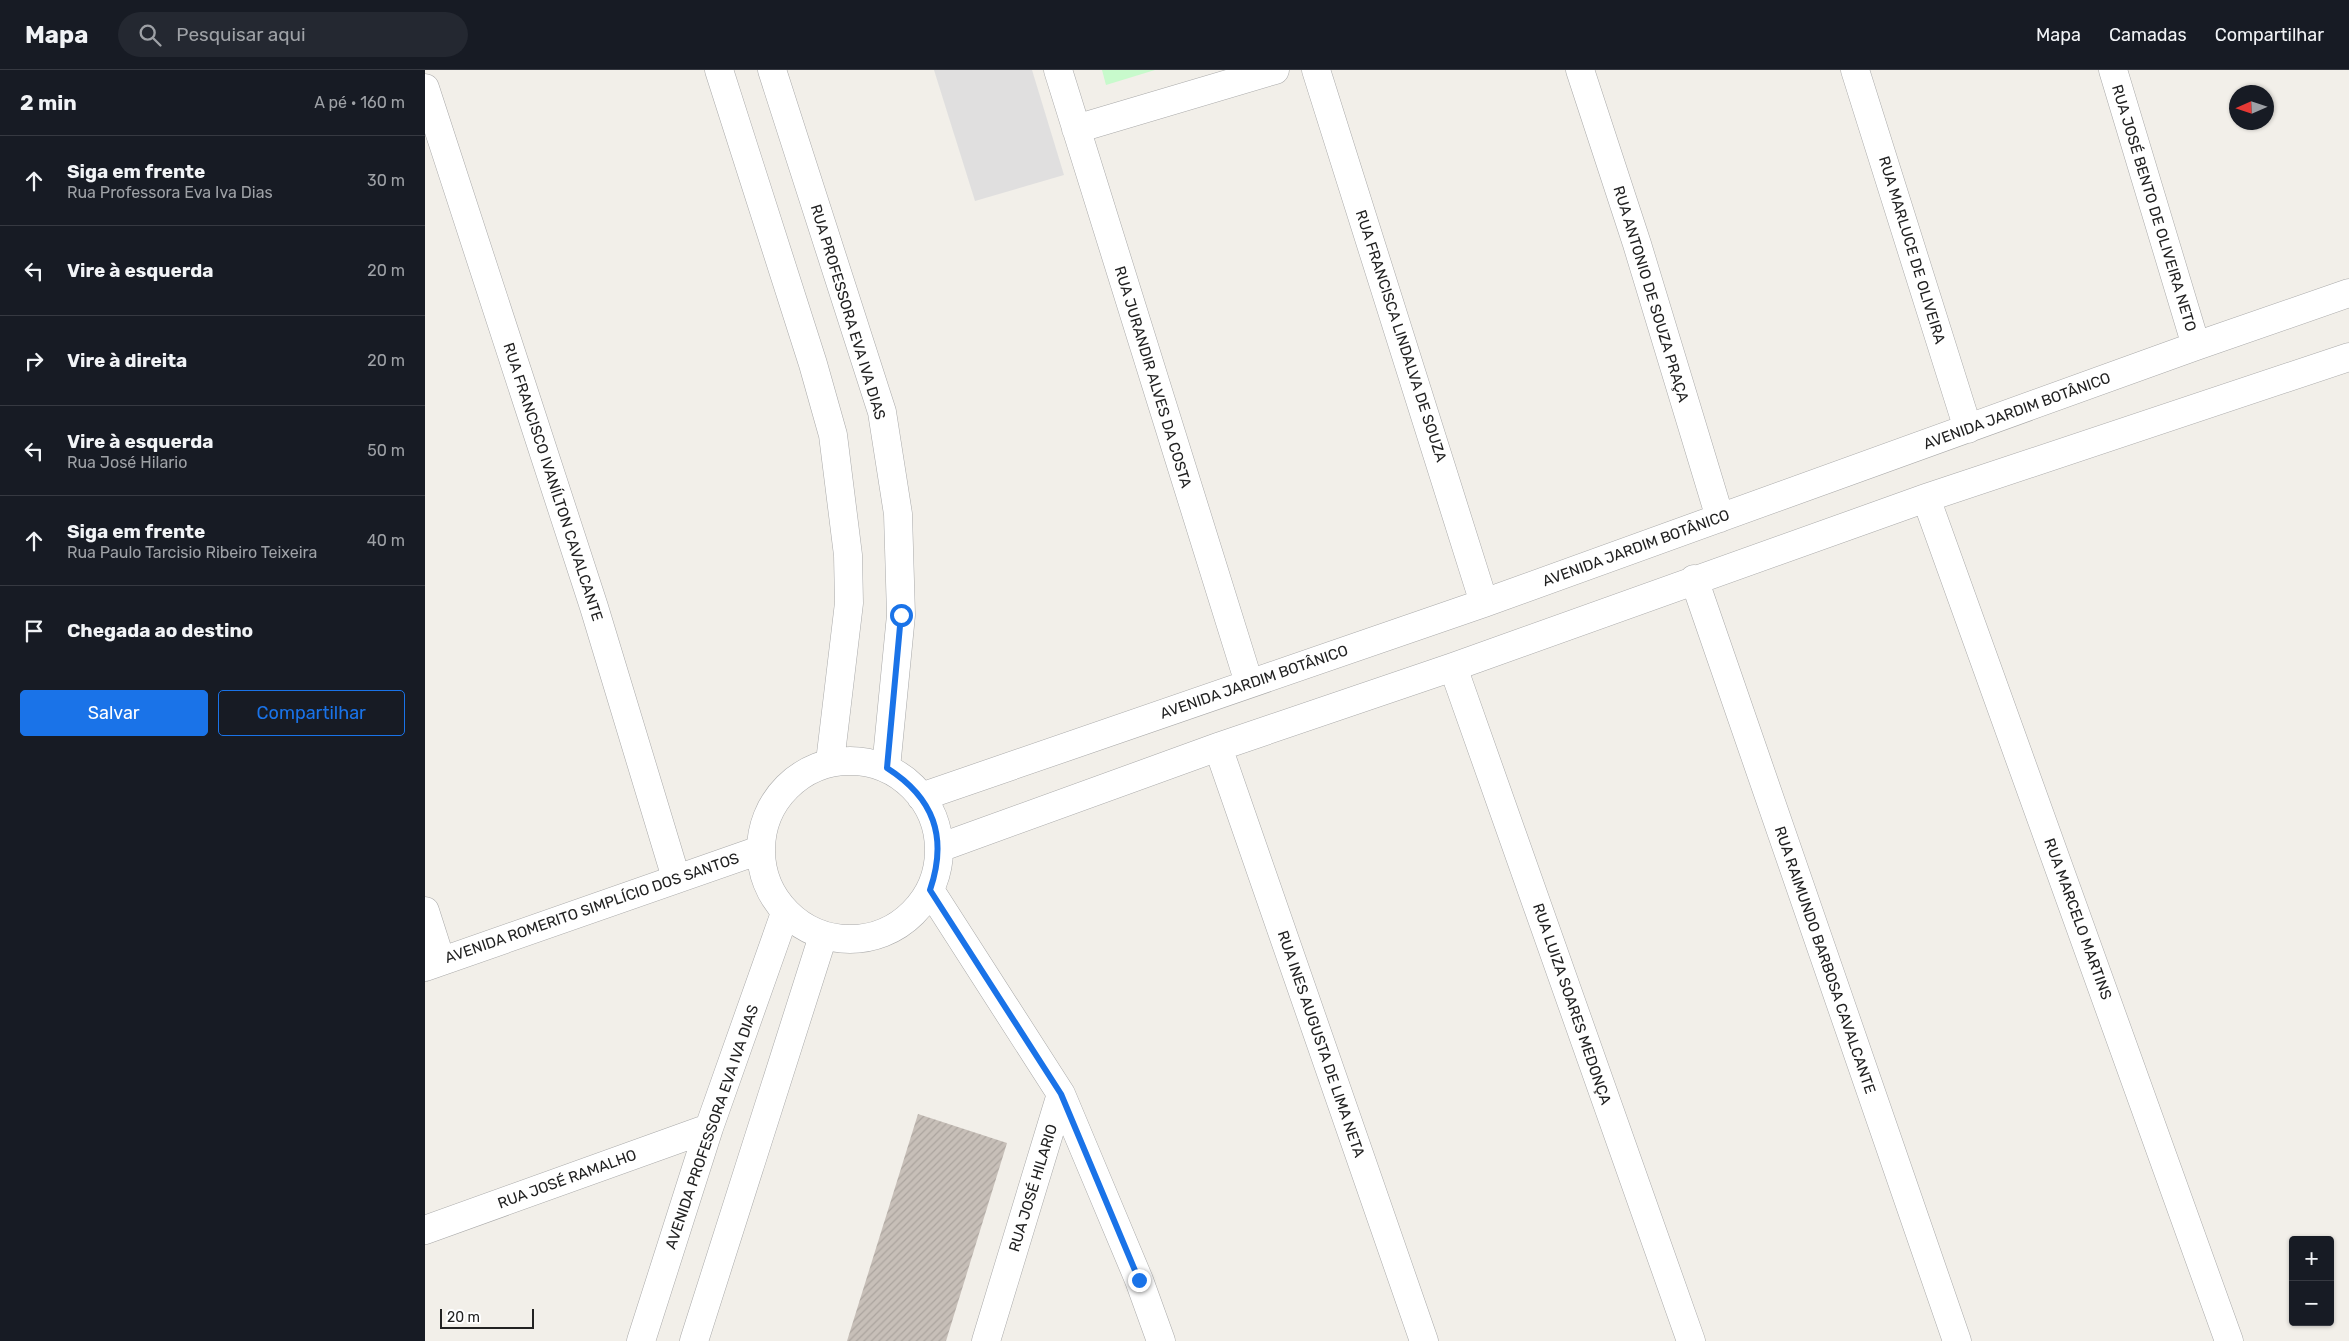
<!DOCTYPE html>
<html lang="pt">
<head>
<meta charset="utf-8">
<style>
	:root { --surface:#171b24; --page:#242831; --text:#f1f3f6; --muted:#9ea1a6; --line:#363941; --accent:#1a73e8 }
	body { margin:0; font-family:Rubik,sans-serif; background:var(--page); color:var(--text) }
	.controls { position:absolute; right:15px; bottom:15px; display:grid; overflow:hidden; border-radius:5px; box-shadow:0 1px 4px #0004 }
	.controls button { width:45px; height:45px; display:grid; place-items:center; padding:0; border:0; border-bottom:1px solid var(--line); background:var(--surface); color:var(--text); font:25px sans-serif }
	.compass { position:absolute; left:1804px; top:15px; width:45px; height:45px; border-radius:50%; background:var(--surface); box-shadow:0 1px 4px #0004; rotate:267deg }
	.scale { position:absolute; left:15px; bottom:12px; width:94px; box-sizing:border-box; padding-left:5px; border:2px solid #222; border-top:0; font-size:14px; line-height:18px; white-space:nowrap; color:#222; -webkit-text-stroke:4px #fff; paint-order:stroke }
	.stop { position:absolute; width:15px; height:15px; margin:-11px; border:4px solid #1a73e8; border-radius:50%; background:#fff }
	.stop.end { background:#1a73e8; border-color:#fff; box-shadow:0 1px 5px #0008 }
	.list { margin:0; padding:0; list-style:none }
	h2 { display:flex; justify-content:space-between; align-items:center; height:65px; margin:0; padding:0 20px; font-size:21px }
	h2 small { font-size:16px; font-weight:400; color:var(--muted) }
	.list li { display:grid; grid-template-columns:32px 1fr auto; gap:15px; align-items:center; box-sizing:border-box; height:90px; padding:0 20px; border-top:1px solid var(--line) }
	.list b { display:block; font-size:19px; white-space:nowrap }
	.list p { margin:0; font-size:16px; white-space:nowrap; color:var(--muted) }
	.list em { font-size:16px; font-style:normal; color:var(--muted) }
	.actions { display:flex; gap:10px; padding:15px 20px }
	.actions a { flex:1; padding:11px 0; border:1px solid var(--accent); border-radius:5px; text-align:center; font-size:18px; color:var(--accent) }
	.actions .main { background:var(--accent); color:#fff }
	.icon { flex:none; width:28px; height:28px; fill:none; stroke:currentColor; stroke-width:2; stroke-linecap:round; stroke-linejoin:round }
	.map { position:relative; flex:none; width:1924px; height:1271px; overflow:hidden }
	header { display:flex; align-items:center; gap:30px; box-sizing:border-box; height:70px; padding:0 25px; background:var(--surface); border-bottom:1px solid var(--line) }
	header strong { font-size:24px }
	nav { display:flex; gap:28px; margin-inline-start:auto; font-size:18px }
	.search { width:350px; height:45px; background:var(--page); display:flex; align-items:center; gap:12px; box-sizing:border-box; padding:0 18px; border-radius:28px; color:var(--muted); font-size:19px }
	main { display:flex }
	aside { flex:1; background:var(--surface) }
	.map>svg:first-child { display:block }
</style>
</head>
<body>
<header>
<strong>Mapa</strong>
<div class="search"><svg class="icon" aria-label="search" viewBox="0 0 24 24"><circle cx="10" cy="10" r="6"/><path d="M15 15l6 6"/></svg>Pesquisar aqui</div>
<nav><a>Mapa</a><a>Camadas</a><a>Compartilhar</a></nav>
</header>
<main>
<aside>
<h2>2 min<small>A pé · 160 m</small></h2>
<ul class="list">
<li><svg class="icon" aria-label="ahead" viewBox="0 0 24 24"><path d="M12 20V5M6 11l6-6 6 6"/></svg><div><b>Siga em frente</b><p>Rua Professora Eva Iva Dias</p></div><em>30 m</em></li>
<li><svg class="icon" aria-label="left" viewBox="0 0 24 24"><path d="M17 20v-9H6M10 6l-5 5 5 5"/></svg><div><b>Vire à esquerda</b></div><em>20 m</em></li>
<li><svg class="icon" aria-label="right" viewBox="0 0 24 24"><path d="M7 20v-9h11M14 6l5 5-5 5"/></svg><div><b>Vire à direita</b></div><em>20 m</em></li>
<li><svg class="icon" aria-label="left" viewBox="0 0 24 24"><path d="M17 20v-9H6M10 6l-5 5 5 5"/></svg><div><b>Vire à esquerda</b><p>Rua José Hilario</p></div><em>50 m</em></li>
<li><svg class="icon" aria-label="ahead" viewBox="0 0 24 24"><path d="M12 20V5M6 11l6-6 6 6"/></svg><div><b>Siga em frente</b><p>Rua Paulo Tarcisio Ribeiro Teixeira</p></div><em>40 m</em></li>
<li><svg class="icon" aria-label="arrive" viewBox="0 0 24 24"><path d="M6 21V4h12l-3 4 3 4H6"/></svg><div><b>Chegada ao destino</b></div></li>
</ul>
<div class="actions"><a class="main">Salvar</a><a>Compartilhar</a></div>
</aside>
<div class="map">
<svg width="1924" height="1271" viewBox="0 0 1924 1271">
	<defs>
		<pattern id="building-hatch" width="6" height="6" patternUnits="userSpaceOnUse" patternTransform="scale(1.25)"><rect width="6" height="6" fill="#c7bfb8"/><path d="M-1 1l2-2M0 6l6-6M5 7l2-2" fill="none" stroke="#aba49e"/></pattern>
	</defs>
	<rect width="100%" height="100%" fill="#f2efe9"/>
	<path fill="#e0dfdf" d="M509,0H607L639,105L550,131Z"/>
	<path fill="#c8facc" d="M677,0H730L681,15Z"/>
	<path fill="url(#building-hatch)" d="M493,1044L582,1073L521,1271H422Z"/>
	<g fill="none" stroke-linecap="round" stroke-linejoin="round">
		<defs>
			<path id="minor" d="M294,0L388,294L408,365L423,485L424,533L405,692
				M347,0L457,342L473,444L476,545L461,698
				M633,0L824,613
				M891,0L1059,533
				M1155,0L1212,174L1295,448
				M1430,0L1543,359
				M1688,0L1771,276
				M0,18L169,537L251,808
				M651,59L850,0
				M1501,428L1804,1271
				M1269,509L1532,1271
				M1028,597L1266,1271
				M793,677L999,1271
				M336 780a89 89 0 1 1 178 0a89 89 0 1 1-178 0Z
				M496,727L1059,533L1771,276L1924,223
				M514,778L793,677L1028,597L1501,428L1924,287
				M505,820L636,1024L714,1210L736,1271
				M0,841L16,891
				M0,897L335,780
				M0,1160L284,1058
				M216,1271L284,1058L360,843
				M269,1271L398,866
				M561,1271L636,1024"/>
		</defs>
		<use href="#minor" stroke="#a9a9a9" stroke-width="29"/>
		<use href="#minor" stroke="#fff" stroke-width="28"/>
	</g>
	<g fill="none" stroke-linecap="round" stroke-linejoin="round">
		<path stroke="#1a73e8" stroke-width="6" d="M476,545L462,698C509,728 523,767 505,820L636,1024L714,1210"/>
	</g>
	<g text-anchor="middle" stroke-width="4.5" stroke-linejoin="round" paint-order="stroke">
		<g font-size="15" fill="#222" stroke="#fff">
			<text transform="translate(1729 138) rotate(73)" y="5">RUA JOSÉ BENTO DE OLIVEIRA NETO</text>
			<text transform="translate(1487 180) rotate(73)" y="5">RUA MARLUCE DE OLIVEIRA</text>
			<text transform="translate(1226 224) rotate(73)" y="5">RUA ANTONIO DE SOUZA PRAÇA</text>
			<text transform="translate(423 242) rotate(73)" y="5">RUA PROFESSORA EVA IVA DIAS</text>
			<text transform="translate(976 266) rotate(72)" y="5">RUA FRANCISCA LINDALVA DE SOUZA</text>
			<text transform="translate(728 307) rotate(73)" y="5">RUA JURANDIR ALVES DA COSTA</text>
			<text transform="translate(1592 341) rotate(-20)" y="5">AVENIDA JARDIM BOTÂNICO</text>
			<text transform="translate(128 412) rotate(72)" y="5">RUA FRANCISCO IVANÍLTON CAVALCANTE</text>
			<text transform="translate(1211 478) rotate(-20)" y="5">AVENIDA JARDIM BOTÂNICO</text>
			<text transform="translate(829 612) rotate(-19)" y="5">AVENIDA JARDIM BOTÂNICO</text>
			<text transform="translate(167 838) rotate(-19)" y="5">AVENIDA ROMERITO SIMPLÍCIO DOS SANTOS</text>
			<text transform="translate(1653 849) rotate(70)" y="5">RUA MARCELO MARTINS</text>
			<text transform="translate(1400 890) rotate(71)" y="5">RUA RAIMUNDO BARBOSA CAVALCANTE</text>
			<text transform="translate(1147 934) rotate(71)" y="5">RUA LUIZA SOARES MEDONÇA</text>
			<text transform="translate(896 974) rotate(71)" y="5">RUA INES AUGUSTA DE LIMA NETA</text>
			<text transform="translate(287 1057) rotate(-71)" y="5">AVENIDA PROFESSORA EVA IVA DIAS</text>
			<text transform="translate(142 1109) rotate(-20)" y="5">RUA JOSÉ RAMALHO</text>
			<text transform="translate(608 1118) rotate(-73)" y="5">RUA JOSÉ HILARIO</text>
		</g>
	</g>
</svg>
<div class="controls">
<button>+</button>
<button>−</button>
</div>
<svg class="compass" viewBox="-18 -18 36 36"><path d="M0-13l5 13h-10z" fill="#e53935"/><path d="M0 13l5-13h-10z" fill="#9ea1a6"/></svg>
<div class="scale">20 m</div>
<div class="stop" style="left:476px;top:545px"></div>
<div class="stop end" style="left:714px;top:1210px"></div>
</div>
</main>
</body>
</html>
